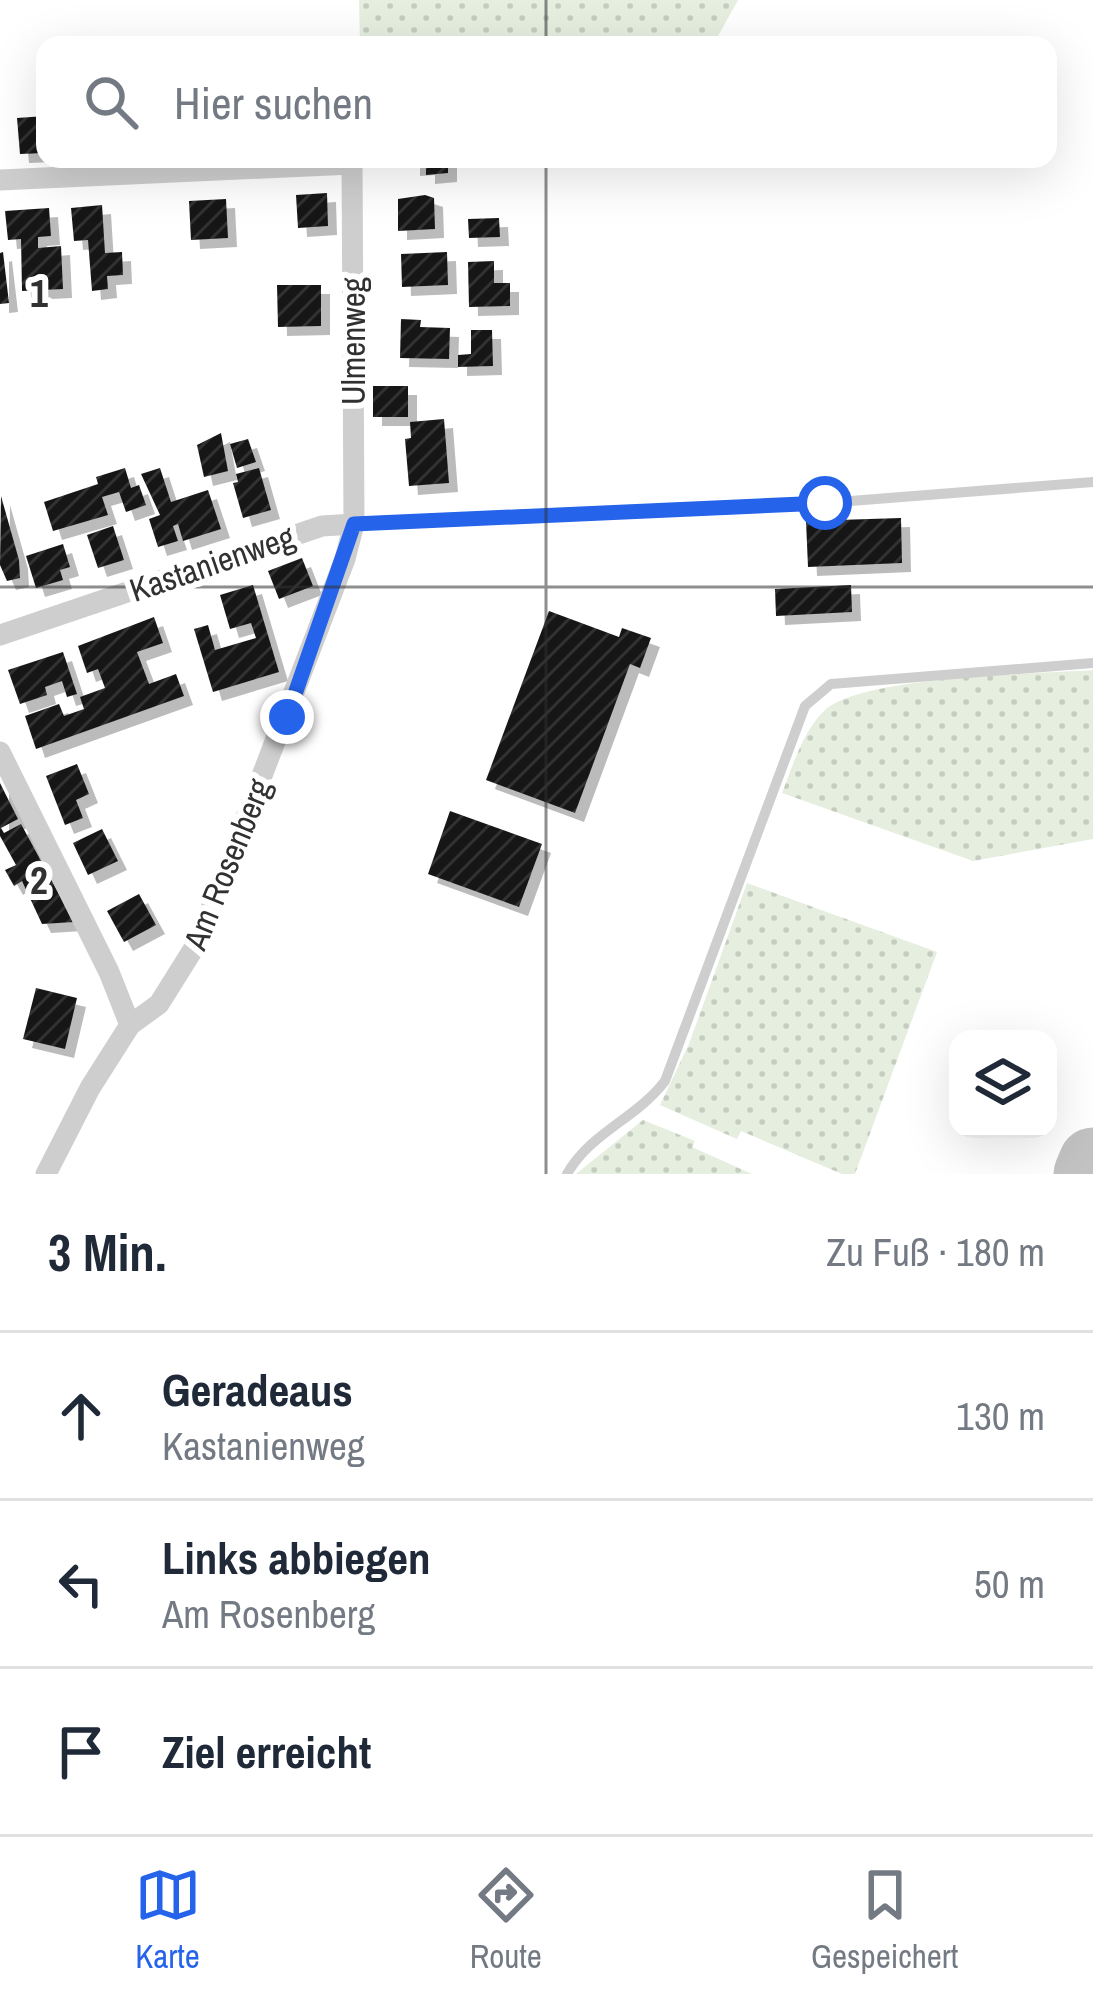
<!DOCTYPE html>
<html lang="de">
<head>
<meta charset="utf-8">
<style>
	:root { --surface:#fff; --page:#f2f2f3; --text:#1f2937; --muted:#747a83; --line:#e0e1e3; --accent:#2563eb }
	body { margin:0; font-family:"Archivo Narrow",sans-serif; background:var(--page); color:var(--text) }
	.controls { position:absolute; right:36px; bottom:36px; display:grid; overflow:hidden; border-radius:24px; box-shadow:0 12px 48px #0002 }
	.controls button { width:108px; height:108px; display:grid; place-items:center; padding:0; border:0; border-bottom:3px solid var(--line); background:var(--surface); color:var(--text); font:60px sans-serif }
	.stop { position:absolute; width:36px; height:36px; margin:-27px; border:9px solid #2563eb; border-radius:50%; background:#fff }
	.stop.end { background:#2563eb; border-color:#fff; box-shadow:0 3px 12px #0008 }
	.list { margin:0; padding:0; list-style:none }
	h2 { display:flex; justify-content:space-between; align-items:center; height:156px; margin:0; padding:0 48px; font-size:51px }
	h2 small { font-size:39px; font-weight:400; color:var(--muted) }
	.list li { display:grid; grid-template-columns:78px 1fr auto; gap:36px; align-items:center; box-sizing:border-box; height:168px; padding:0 48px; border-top:3px solid var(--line) }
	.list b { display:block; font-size:45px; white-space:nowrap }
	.list p { margin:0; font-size:39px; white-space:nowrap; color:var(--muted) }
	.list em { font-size:39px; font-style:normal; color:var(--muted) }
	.icon { flex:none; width:66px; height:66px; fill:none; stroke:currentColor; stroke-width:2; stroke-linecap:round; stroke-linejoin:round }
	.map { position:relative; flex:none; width:1093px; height:1174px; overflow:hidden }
	.search { position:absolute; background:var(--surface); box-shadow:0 12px 48px #0002; left:36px; right:36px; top:36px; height:132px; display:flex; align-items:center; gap:30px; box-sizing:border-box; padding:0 42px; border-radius:24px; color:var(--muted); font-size:45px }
	.sheet { height:660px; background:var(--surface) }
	nav { display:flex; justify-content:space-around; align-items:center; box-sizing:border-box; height:168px; border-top:3px solid var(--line); background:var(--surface); font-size:33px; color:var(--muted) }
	nav a { display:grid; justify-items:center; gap:6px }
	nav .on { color:var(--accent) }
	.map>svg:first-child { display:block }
</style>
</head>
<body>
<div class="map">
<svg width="1093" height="1174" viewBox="0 0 1093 1174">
	<defs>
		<pattern id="grass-dots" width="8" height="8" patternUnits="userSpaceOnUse" patternTransform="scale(3)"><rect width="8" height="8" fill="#e5eedf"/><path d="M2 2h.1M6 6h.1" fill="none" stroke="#c5cdc0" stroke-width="1.8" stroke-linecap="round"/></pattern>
		<pattern id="building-hatch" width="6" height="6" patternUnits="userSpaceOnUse" patternTransform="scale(3)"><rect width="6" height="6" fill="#181818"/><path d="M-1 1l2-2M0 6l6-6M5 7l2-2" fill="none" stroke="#313131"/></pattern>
		<filter id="shadow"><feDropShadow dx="9" dy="9" stdDeviation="0" flood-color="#0004"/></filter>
	</defs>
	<rect width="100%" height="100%" fill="#fff"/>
	<path fill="url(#grass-dots)" d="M359,0H738L713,45H360Z
		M1093,670V839L973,861L782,793C793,765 803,731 825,710C862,676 1037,674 1093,670Z
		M747,883L937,952L855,1174H842L741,1131L737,1139L660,1105L689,1044Z
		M643,1120L695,1141L692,1147L752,1174H576Z"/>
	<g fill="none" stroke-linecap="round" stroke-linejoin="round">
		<path stroke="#c2c2c2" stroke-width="69" d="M1088,1174L1093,1162"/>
	</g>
	<path fill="url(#building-hatch)" filter="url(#shadow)" d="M45,116V153L20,154L17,118Z
		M411,159H448V173L426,175V166L411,167Z
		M327,193L328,226L298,228L296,195Z
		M425,195L434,198L435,229L398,231V199Z
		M226,199L228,238L191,240L189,201Z
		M102,205L105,253L122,252L123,275L107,276L108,289L92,291L88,240L74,241L71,208Z
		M49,208L51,236L38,237V248L61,246L63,289L22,291L21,239L8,240L5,211Z
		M499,218L500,237L469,238L468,219Z
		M3,252L9,303L0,304V253Z
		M447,252L448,285L402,287L401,254Z
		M494,261V283H510V306L469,307L468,262Z
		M277,285H321V326L278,327Z
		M401,319L421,320L420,327L450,328L449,359L400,358Z
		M471,330H492L493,366L458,367V355L471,354Z
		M373,386H408V417H373Z
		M444,419L449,483L409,486L405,439L411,438L410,422Z
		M221,433L228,471L204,477L197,445Z
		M248,439L256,462L237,468L230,444Z
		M125,468L131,488L139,485L146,505L126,512L119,492L102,497L108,515L53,531L44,502L98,484L96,477Z
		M160,468L171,502L208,490L221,529L183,541L178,524L173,526L178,541L158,547L149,519L160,515L141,474Z
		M259,468L271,510L243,518L233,483L238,482L236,474Z
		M1,496L19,560L20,578L7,581L0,565Z
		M901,518L902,563L808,567L806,521Z
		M113,526L124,560L98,568L87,535Z
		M63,544L70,567L60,570L63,580L36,588L26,556Z
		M302,558L313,586L279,599L268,571Z
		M253,585L279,672L213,692L194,629L208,625L215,650L256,638L251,623L230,629L220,595Z
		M851,585L852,612L776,616L775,589Z
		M549,611L619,637L622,628L651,638L640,668L630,664L575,813L486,780Z
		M154,617L163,643L137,652L149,684L176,674L184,696L36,749L25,716L59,704L64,716L84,709L80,697L105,688L98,669L87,673L78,646Z
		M63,652L77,694L67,697L62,681L45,687L47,695L20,704L8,670Z
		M77,764L89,794L76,800L83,818L65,825L46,776Z
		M0,783L18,819L1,828L4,833L21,824L74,922L42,924L22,881L14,886L5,870L16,865L0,836Z
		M450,811L542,844L519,907L428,874Z
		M102,829L118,861L88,875L73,843Z
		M139,894L156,925L124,942L107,911Z
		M36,988L77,998L65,1049L23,1039Z"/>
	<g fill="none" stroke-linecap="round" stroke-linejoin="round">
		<path stroke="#cecece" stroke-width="10" d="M354,524L825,503L1093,482
			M567,1174C591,1132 636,1119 665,1081L805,706L831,684L1093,663"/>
		<path stroke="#cecece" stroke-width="21" d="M0,180L352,164
			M0,635L322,526L354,524
			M0,752L109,972L130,1025
			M46,1174L90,1088L130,1025L159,1004L199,940L345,559L354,524L352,159"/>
	</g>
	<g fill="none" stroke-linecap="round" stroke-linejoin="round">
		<path stroke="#2563eb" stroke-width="15" d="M287,717L354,524L825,503"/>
	</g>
	<path fill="none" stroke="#313131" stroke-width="3" stroke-opacity="0.55" d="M546,0V45M546,159V1174M0,587H1093"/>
	<g text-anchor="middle" stroke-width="12" stroke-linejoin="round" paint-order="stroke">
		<g font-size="33" fill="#313131" stroke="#fff">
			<text transform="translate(353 341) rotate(-90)" y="12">Ulmenweg</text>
			<text transform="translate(212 563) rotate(-19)" y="12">Kastanienweg</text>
			<text transform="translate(227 864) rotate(-68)" y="12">Am Rosenberg</text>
		</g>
	</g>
	<g font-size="39" text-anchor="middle" font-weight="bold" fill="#313131" stroke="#fff" stroke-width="12" stroke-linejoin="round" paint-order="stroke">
		<text x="39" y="307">1</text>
		<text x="39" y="894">2</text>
	</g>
</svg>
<div class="controls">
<button><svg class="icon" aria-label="layers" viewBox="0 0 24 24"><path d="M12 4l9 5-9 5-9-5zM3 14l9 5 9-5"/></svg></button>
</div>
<div class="stop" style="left:825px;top:503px"></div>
<div class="stop end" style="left:287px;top:717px"></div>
<div class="search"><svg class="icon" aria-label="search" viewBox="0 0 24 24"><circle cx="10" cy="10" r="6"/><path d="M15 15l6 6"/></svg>Hier suchen</div>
</div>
<section class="sheet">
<h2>3 Min.<small>Zu Fuß · 180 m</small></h2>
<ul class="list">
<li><svg class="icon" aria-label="ahead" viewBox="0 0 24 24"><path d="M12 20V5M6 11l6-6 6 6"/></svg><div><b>Geradeaus</b><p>Kastanienweg</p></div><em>130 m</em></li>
<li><svg class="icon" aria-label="left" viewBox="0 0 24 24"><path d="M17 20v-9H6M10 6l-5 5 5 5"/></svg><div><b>Links abbiegen</b><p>Am Rosenberg</p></div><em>50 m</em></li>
<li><svg class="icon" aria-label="arrive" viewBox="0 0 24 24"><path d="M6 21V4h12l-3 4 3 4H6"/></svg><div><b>Ziel erreicht</b></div></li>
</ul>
</section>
<nav>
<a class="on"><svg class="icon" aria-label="map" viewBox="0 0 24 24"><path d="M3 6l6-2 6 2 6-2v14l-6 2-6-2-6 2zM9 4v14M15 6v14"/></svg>Karte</a>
<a><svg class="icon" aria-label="directions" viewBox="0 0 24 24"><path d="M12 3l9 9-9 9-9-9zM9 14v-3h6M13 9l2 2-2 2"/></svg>Route</a>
<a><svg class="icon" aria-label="saved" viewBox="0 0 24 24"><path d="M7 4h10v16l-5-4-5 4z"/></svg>Gespeichert</a>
</nav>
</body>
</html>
